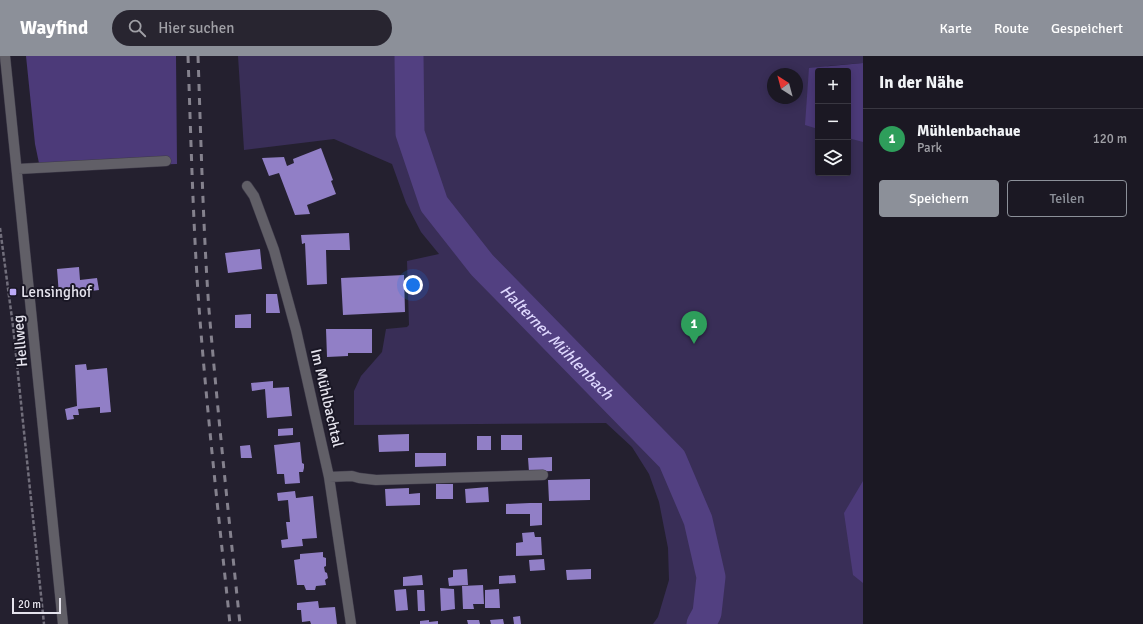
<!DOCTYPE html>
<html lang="de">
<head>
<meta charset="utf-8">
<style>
	:root { --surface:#1b1823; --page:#282530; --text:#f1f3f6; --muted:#a0a0a6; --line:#393741; --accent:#8c9099 }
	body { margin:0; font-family:Signika,sans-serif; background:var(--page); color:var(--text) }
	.controls { position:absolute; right:12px; top:12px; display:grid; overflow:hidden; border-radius:4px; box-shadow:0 2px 10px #0003 }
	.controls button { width:36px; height:36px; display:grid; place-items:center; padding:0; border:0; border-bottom:1px solid var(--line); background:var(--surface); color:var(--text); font:20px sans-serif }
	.compass { position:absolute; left:767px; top:12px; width:36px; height:36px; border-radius:50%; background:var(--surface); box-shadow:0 2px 10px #0003; rotate:324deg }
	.scale { position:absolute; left:12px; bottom:10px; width:49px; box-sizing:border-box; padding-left:4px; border:2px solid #e6e4ee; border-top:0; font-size:11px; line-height:14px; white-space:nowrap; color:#e6e4ee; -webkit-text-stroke:3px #1a1725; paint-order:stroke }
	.you { position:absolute; left:413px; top:229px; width:14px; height:14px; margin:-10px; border:3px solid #fff; border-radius:50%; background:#1a73e8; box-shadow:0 0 0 6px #1a73e833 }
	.badge { display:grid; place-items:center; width:26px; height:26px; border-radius:50%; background:var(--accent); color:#fff; font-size:13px; font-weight:700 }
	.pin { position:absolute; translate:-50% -33px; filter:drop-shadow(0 1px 2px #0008) }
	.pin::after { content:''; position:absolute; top:21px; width:14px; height:12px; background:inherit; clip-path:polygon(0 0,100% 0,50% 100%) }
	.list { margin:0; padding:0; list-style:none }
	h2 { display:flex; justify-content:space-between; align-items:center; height:52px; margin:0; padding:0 16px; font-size:17px }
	h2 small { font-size:13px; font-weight:400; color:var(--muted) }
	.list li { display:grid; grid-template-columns:26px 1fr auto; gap:12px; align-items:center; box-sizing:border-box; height:60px; padding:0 16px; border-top:1px solid var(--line) }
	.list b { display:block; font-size:15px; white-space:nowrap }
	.list p { margin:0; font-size:13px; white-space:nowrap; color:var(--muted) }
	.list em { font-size:13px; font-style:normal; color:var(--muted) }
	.actions { display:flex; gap:8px; padding:12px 16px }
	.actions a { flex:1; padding:9px 0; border:1px solid var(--accent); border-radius:4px; text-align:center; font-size:14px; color:var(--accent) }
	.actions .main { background:var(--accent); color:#fff }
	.icon { flex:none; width:22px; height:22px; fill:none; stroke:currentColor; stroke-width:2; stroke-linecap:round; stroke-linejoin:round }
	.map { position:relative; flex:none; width:863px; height:568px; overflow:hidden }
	header { display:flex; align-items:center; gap:24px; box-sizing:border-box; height:56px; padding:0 20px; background:var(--accent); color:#fff }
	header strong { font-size:19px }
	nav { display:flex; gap:22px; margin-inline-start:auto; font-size:14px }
	.search { width:280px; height:36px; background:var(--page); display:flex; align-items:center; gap:10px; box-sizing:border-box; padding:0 14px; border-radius:22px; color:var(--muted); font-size:15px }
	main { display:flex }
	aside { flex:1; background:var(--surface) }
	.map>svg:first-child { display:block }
</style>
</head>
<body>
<header>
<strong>Wayfind</strong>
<div class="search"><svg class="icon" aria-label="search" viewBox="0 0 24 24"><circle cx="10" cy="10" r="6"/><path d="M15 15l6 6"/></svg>Hier suchen</div>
<nav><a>Karte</a><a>Route</a><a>Gespeichert</a></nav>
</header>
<main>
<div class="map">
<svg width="863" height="568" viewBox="0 0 863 568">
	<rect width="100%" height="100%" fill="#24202f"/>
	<path fill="#392e57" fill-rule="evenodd" d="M238,0H863V7L828,10L818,15V117H848V55L863,58V568H653L658,561L669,524L668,492L659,446L649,418L632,391L606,367L354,369V335L361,320L382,296L386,273L407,271L409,269L407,205L439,198L421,176L406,147L392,108L334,83L244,94ZM773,18H797V42H773Z"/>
	<path fill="#4c3a79" d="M26,0H176L177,108L40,112L35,88Z
		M863,7V86L848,82V15H818V73L805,69L809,12Z
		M863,425V527L853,519L844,457Z"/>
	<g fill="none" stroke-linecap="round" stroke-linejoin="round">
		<path stroke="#524081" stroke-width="29" id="s1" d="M409,0L410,77L434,148L482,209L672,403L698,464L711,521L707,557L701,568"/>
	</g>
	<path fill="#917fc6" d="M321,92L333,124L331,125L336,138L307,149L310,158L295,159L279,117L269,120L262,102L284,101L287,110L294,107L293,103Z
		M349,177L350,194H326L327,228L307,229L305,187L302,188L301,179Z
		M260,193L262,213L228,217L225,197Z
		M79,211L80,224L97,222L99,234L59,239L57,213Z
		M404,219L405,256L343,259L341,222Z
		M266,238H277L280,257H266Z
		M251,258V272H235V259Z
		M326,273H372V297H348V300L327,301Z
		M86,308L87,314L107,312L111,356L100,357V351L78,353L79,359H73L74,363L67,364L65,353L77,350L75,309Z
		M273,325V332L289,331L292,360L267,362L265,333L252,335L251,327Z
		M293,372V379L278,380V373Z
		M409,378V395L379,396L378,379Z
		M501,379H522V394H501Z
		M477,380H491V394H477Z
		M300,386L302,407L304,408V412L303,416H299L300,427L285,428L284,418H277L274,389Z
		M250,389L252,402H241L240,390Z
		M415,397H446V410L415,411Z
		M552,401V415L529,416L528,402Z
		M590,423V444L549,445L548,424Z
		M436,428H453V443H436Z
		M488,431L489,446L466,447L465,433Z
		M409,432V438L420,437V449L386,450L385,433Z
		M295,435L296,442L313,440L317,482L302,483L303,490L282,492L281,484L288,483L286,466H290L288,444L278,445L277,437Z
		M530,447H542V469L530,470V458H506V448Z
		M534,476L535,481H541L542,499L516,500V487L523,486L522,477Z
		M323,496V501L326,502V510L324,511L325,516L327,517L328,522L325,524L326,529L316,530L315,534H306L304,529H297L294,504L300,503V498Z
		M544,503L545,514L530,515L529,504Z
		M467,513L468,529L449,530L448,522L453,521V514Z
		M591,513V523L567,524L566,514Z
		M422,519L423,529L403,530V521Z
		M515,519L516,527L499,528V520Z
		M483,529L484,548H473L474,553H463L462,530Z
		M440,532L454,533L455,553L441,555Z
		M406,533L408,554L396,555L394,534Z
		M499,533L500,552H485V534Z
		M417,534H424L425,555H418Z
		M318,545L319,552L335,551L337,568H311L310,565L302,566L301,554H297V547Z
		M520,560L521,568H514L513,561Z
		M503,563L504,568H491L490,564Z
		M429,564V566L438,565V568H420V565Z
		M467,564H479L480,568H468Z"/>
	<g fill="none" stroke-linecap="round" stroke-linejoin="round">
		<defs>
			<path id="minor" d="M5,0L63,568
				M18,113L166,105
				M247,130L254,140L274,194L296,274L329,421L351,568
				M329,421L352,420L359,422L376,424L543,419"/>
		</defs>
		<use href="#minor" stroke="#3f3b4a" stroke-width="11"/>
		<path stroke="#716e7b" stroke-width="2.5" stroke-dasharray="4 2" stroke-linecap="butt" d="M0,172L13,270L44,568"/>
		<use href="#minor" stroke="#615f67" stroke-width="10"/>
		<path stroke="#84818d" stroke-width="3" stroke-dasharray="7 7" stroke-linecap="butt" d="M188,0C191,84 193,168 199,251C207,357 219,463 230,568
			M198,0C201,85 203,170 209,254C218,359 229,464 240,568"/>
	</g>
	<rect fill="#bcaaf6" stroke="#1a1725" stroke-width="1.5" x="9" y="232" width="8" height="8" rx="2"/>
	<g text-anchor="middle" stroke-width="4" stroke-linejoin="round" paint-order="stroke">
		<g font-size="15" fill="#e6e4ee" stroke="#1a1725" text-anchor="start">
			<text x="21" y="241">Lensinghof</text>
		</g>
		<g font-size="15" fill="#e6e4ee" stroke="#1a1725">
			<text transform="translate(20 285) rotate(-95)" y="5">Hellweg</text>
			<text transform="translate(327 342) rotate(77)" y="5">Im Mühlbachtal</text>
		</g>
		<g font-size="16" font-style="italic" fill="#ded7fe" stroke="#1a1725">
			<text dy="6" stroke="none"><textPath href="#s1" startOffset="337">Halterner Mühlenbach</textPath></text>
		</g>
	</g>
</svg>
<div class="controls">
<button>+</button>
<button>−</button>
<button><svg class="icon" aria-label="layers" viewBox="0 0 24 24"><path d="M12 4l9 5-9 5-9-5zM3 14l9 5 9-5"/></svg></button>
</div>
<svg class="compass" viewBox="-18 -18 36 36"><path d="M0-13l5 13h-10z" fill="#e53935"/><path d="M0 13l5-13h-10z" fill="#a0a0a6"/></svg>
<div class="scale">20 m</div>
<div class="you"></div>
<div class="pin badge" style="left:694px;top:288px;background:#2e9e5b">1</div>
</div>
<aside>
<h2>In der Nähe<small></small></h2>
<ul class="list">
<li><span class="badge" style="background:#2e9e5b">1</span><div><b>Mühlenbachaue</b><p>Park</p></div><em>120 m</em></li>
</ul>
<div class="actions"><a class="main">Speichern</a><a>Teilen</a></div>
</aside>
</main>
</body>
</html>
